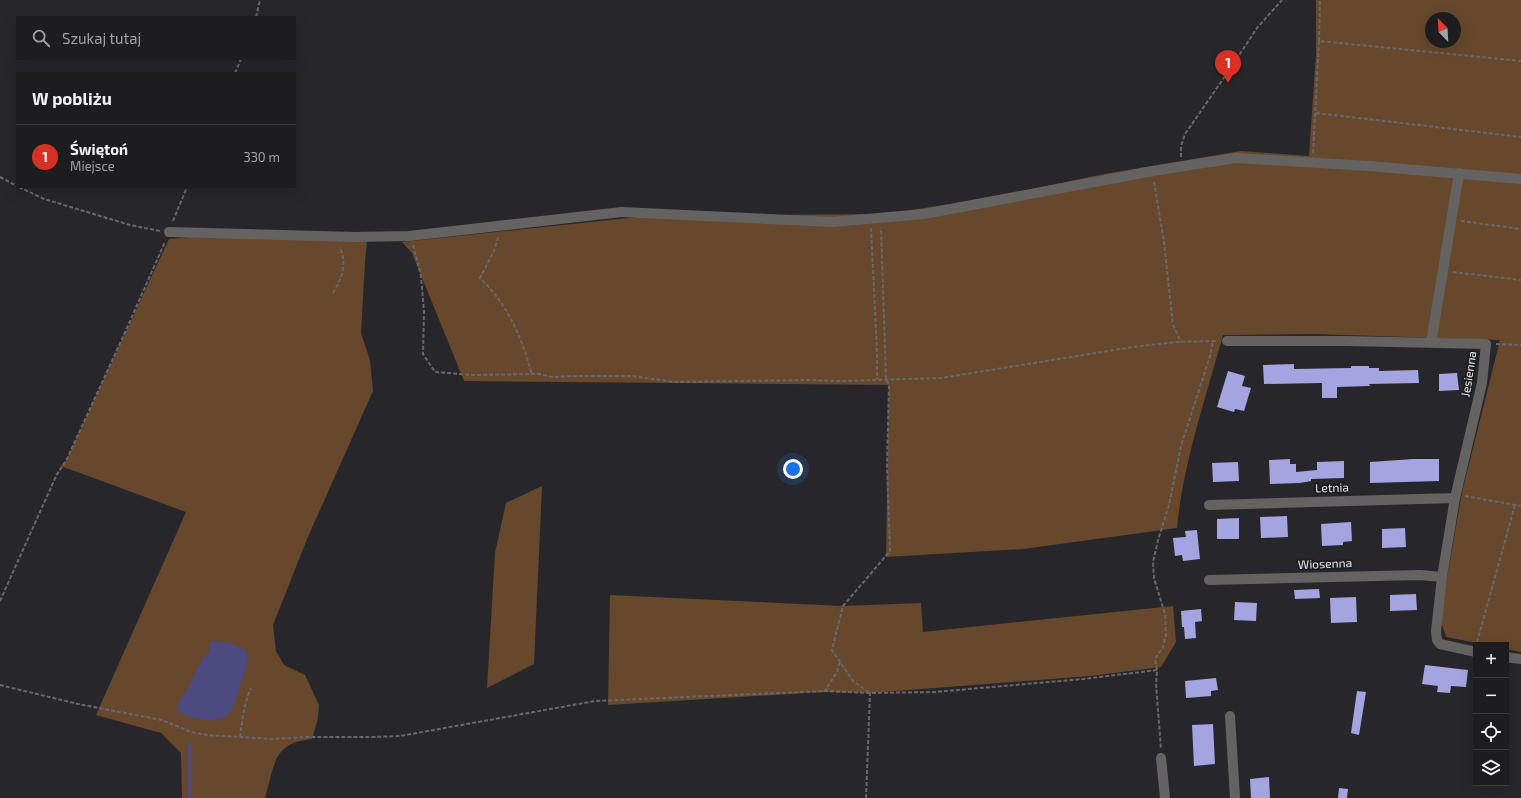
<!DOCTYPE html>
<html lang="pl">
<head>
<meta charset="utf-8">
<style>
	:root { --surface:#1d1d20; --page:#252629; --text:#f1f3f6; --muted:#a0a2a5; --line:#3b3b3e; --accent:#d93025 }
	body { margin:0; font-family:"Exo 2",sans-serif; background:var(--page); color:var(--text) }
	.controls { position:absolute; right:12px; bottom:12px; display:grid; overflow:hidden; border-radius:0px; box-shadow:0 4px 16px #0002 }
	.controls button { width:36px; height:36px; display:grid; place-items:center; padding:0; border:0; border-bottom:1px solid var(--line); background:var(--surface); color:var(--text); font:20px sans-serif }
	.compass { position:absolute; left:1425px; top:12px; width:36px; height:36px; border-radius:50%; background:var(--surface); box-shadow:0 4px 16px #0002; rotate:336deg }
	.you { position:absolute; left:793px; top:469px; width:14px; height:14px; margin:-10px; border:3px solid #fff; border-radius:50%; background:#1a73e8; box-shadow:0 0 0 6px #1a73e833 }
	.badge { display:grid; place-items:center; width:26px; height:26px; border-radius:50%; background:var(--accent); color:#fff; font-size:13px; font-weight:700 }
	.pin { position:absolute; translate:-50% -33px; filter:drop-shadow(0 1px 2px #0008) }
	.pin::after { content:''; position:absolute; top:21px; width:14px; height:12px; background:inherit; clip-path:polygon(0 0,100% 0,50% 100%) }
	.list { margin:0; padding:0; list-style:none }
	h2 { display:flex; justify-content:space-between; align-items:center; height:52px; margin:0; padding:0 16px; font-size:17px }
	h2 small { font-size:13px; font-weight:400; color:var(--muted) }
	.list li { display:grid; grid-template-columns:26px 1fr auto; gap:12px; align-items:center; box-sizing:border-box; height:64px; padding:0 16px; border-top:1px solid var(--line) }
	.list b { display:block; font-size:15px; white-space:nowrap }
	.list p { margin:0; font-size:13px; white-space:nowrap; color:var(--muted) }
	.list em { font-size:13px; font-style:normal; color:var(--muted) }
	.icon { flex:none; width:22px; height:22px; fill:none; stroke:currentColor; stroke-width:2; stroke-linecap:round; stroke-linejoin:round }
	.map { position:relative; flex:none; width:1521px; height:798px; overflow:hidden }
	.search { position:absolute; background:var(--surface); box-shadow:0 4px 16px #0002; left:16px; top:16px; width:280px; height:44px; display:flex; align-items:center; gap:10px; box-sizing:border-box; padding:0 14px; border-radius:0px; color:var(--muted); font-size:15px }
	.panel { position:absolute; background:var(--surface); box-shadow:0 4px 16px #0002; left:16px; top:72px; width:280px; height:116px; border-radius:0px }
	.map>svg:first-child { display:block }
</style>
</head>
<body>
<div class="map">
<svg width="1521" height="798" viewBox="0 0 1521 798">
	<rect width="100%" height="100%" fill="#27272b"/>
	<path fill="#67482d" fill-rule="evenodd" d="M1316,0H1521V652L1506,649V645H1487L1446,637L1440,618L1462,492L1500,340L1314,334L1223,335C1206,397 1183,464 1177,528L1023,549L886,557L889,385L464,381L412,253L402,242L648,216L884,214L984,199L1104,174L1241,151L1309,156L1316,54ZM1431,18H1455V42H1431Z
		M193,237L367,241L365,262L361,333L370,360L373,391L307,539L273,625L276,651L284,665L305,675L319,705L318,718L312,739C272,743 275,765 265,798H182L181,753L161,733L96,715L186,512L61,466L66,461L169,239Z
		M542,486L534,664L487,688L495,553L506,503Z
		M610,595L843,606L921,603L923,632L1173,606L1176,642L1161,667L1090,676L870,693L824,692L608,705Z"/>
	<path fill="#4c4a7f" d="M218,641L230,643L245,650C251,660 245,672 241,682C238,691 236,704 231,711C219,727 192,719 179,712L177,705L187,689L203,658L210,651L209,644L210,642Z"/>
	<g fill="none" stroke-linecap="round" stroke-linejoin="round">
		<path stroke="#4c4a7f" stroke-width="3.5" d="M190,798V744"/>
	</g>
	<path fill="#a4a4e0" d="M1294,364V369L1351,368V366H1369V368H1379V371L1418,370L1419,383L1369,384L1370,386L1337,387V398H1322V383L1264,384L1263,365Z
		M1228,371L1245,376L1242,386L1251,388L1244,411L1235,409L1234,412L1217,407Z
		M1457,373L1459,390L1439,391V374Z
		M1290,459V464H1296V472L1317,470V462L1344,461V478L1311,479V481L1300,483L1270,484L1269,460Z
		M1413,459H1439V481L1370,483V462Z
		M1238,462L1239,481L1213,482L1212,463Z
		M1287,516L1288,537L1261,538L1260,517Z
		M1239,518V539H1217V519Z
		M1351,522L1352,541L1343,542V545L1322,546L1321,524Z
		M1405,528L1406,547L1382,548V529Z
		M1197,530L1200,559L1183,561L1182,555L1175,556L1173,538L1186,537L1185,531Z
		M1319,589L1320,598L1295,599L1294,590Z
		M1416,594L1417,610L1390,611V595Z
		M1356,597L1357,622L1331,623L1330,598Z
		M1235,602L1257,603L1256,621L1234,620Z
		M1201,609L1202,621L1195,622L1196,638L1185,639L1184,627H1182L1181,611Z
		M1425,665L1468,670L1466,687L1451,686L1450,693L1437,692L1438,686L1422,684Z
		M1216,678L1218,690L1211,691V696L1186,698L1185,681Z
		M1357,691L1366,692L1359,735L1351,733Z
		M1213,724L1215,764L1194,766L1192,725Z
		M1269,777L1270,798H1251L1250,779Z
		M1339,788L1348,789L1347,798H1338Z"/>
	<g fill="none" stroke-linecap="round" stroke-linejoin="round">
		<path stroke="#68686c" stroke-width="2" stroke-dasharray="4 2" stroke-linecap="butt" d="M256,17L260,0
			M1319,41L1320,0
			M235,73L241,59
			M1316,113L1521,137
			M1313,153L1319,41L1521,61
			M1181,157V146L1185,134L1228,72L1257,28L1282,0
			M0,177L17,186
			M1154,182L1164,242L1173,325L1181,342
			M19,187L44,199L130,225L160,231
			M173,221L187,187
			M1461,221L1521,229
			M871,228L877,352V379
			M498,237L495,249L480,278C509,306 521,337 532,374
			M413,245L421,276L424,312L423,354L435,372L473,375L539,374L553,377L571,376H632L674,382L809,380L840,381L941,378L1133,347L1176,342L1217,341
			M1453,272L1521,280
			M333,293C342,278 347,265 340,247
			M1496,344L1521,345
			M1465,496L1521,506
			M0,601L57,474L66,461L122,339L165,242
			M1477,642L1515,505
			M1157,670L1155,659L1163,647L1166,635L1165,614L1154,578L1153,562L1158,540L1169,505L1181,446L1210,356L1213,341
			M0,685L78,704L162,720L191,732L207,735L273,739L306,737H373L400,736L595,701L826,691L870,693L935,692L1083,679L1157,670L1156,684L1161,749
			M824,692L837,672L840,661
			M869,692L853,681L832,650L843,606L890,551L887,466L889,385L886,379L881,228
			M240,737C242,721 244,703 251,688
			M866,798L870,693"/>
		<path stroke="#656362" stroke-width="10" d="M169,232L354,237L409,236L622,212L832,222L924,214L1153,171L1235,158L1369,166L1521,179
			M1227,341H1346L1486,344L1482,383L1455,498L1442,577L1436,631L1437,640L1440,644L1476,652
			M1431,343L1459,173
			M1209,505L1455,498
			M1209,580L1420,575L1442,577
			M1506,657L1521,659
			M1230,716L1235,798
			M1161,758L1165,798"/>
	</g>
	<g text-anchor="middle" stroke-width="4" stroke-linejoin="round" paint-order="stroke">
		<g font-size="12" fill="#ececef" stroke="#1d1e21">
			<text transform="translate(1469 374) rotate(-81)" y="4">Jesienna</text>
			<text transform="translate(1332 488) rotate(-2)" y="4">Letnia</text>
			<text transform="translate(1325 564) rotate(-2)" y="4">Wiosenna</text>
		</g>
	</g>
</svg>
<div class="controls">
<button>+</button>
<button>−</button>
<button><svg class="icon" aria-label="locate" viewBox="0 0 24 24"><circle cx="12" cy="12" r="6"/><path d="M12 2v4M12 18v4M2 12h4M18 12h4"/></svg></button>
<button><svg class="icon" aria-label="layers" viewBox="0 0 24 24"><path d="M12 4l9 5-9 5-9-5zM3 14l9 5 9-5"/></svg></button>
</div>
<svg class="compass" viewBox="-18 -18 36 36"><path d="M0-13l5 13h-10z" fill="#e53935"/><path d="M0 13l5-13h-10z" fill="#a0a2a5"/></svg>
<div class="you"></div>
<div class="pin badge" style="left:1228px;top:83px">1</div>
<div class="search"><svg class="icon" aria-label="search" viewBox="0 0 24 24"><circle cx="10" cy="10" r="6"/><path d="M15 15l6 6"/></svg>Szukaj tutaj</div>
<section class="panel">
<h2>W pobliżu<small></small></h2>
<ul class="list">
<li><span class="badge">1</span><div><b>Świętoń</b><p>Miejsce</p></div><em>330 m</em></li>
</ul>
</section>
</div>
</body>
</html>
